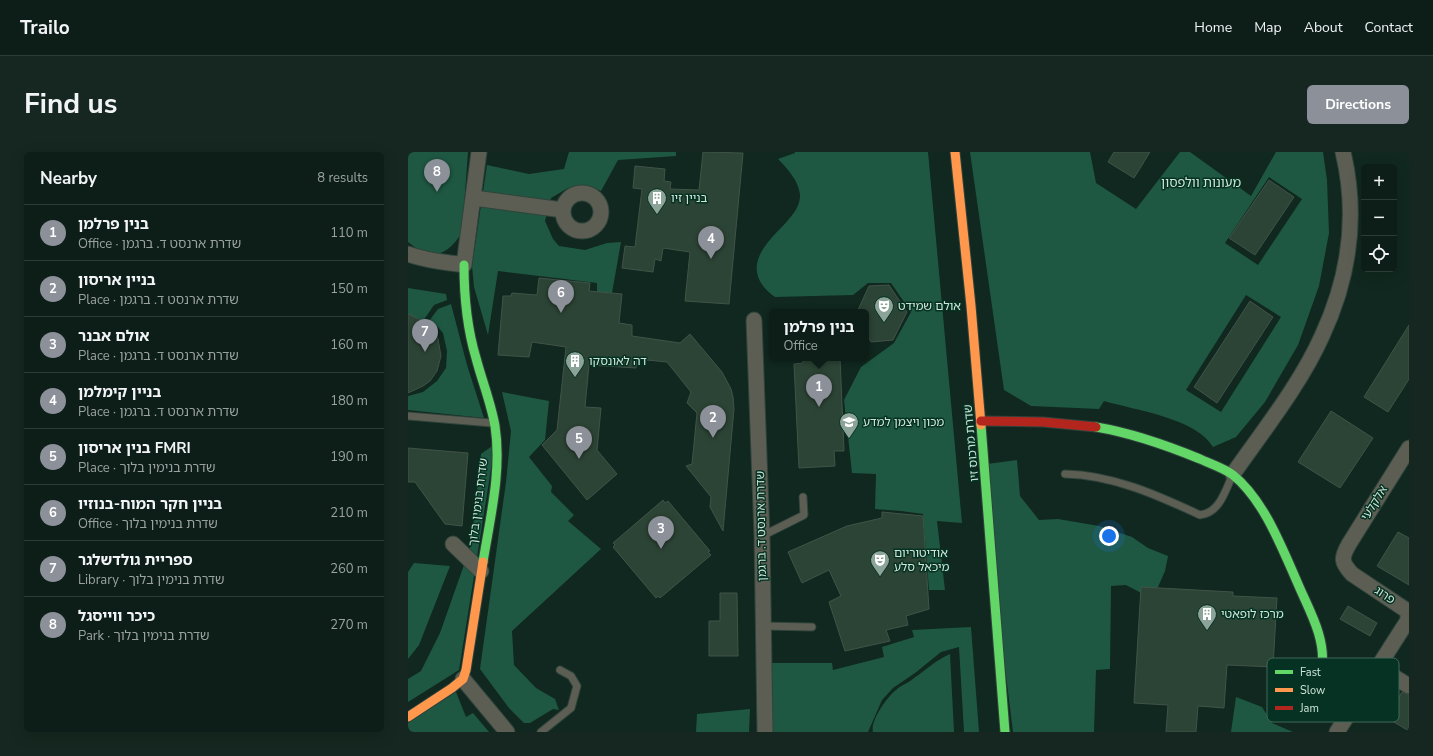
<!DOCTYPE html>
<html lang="en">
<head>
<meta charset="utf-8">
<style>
	:root { --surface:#0c1e17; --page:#152720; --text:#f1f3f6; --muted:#9aa2a1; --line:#2c3c36; --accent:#8c9099 }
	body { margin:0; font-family:"Nunito Sans","Noto Sans Hebrew",sans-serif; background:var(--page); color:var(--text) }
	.controls { position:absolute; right:12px; top:12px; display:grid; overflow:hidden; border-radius:6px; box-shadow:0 4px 16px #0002 }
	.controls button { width:36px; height:36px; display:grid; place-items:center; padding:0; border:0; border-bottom:1px solid var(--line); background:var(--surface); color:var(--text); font:20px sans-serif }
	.you { position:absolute; left:701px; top:384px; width:14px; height:14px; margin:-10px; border:3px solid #fff; border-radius:50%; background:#1a73e8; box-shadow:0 0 0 6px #1a73e833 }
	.badge { display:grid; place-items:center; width:26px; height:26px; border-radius:50%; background:var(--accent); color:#fff; font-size:13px; font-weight:700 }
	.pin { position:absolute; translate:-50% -33px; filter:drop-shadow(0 1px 2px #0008) }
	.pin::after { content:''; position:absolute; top:21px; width:14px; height:12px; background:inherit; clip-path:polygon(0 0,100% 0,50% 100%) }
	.popup { position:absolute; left:361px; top:157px; width:100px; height:52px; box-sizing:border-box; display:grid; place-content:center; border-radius:6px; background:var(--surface); filter:drop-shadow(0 1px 3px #0005); font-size:13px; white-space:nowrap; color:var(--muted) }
	.popup b { font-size:15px; color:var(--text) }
	.popup::after { content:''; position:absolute; left:50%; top:100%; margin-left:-8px; border:8px solid transparent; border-top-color:var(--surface) }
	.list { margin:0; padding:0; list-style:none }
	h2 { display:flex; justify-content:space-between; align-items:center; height:52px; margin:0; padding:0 16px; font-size:17px }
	h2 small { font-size:13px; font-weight:400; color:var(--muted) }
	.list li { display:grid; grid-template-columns:26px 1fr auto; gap:12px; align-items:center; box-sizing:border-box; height:56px; padding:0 16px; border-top:1px solid var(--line) }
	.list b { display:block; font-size:15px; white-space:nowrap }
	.list p { margin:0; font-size:13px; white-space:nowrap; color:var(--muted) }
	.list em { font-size:13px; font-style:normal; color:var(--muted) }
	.icon { flex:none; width:22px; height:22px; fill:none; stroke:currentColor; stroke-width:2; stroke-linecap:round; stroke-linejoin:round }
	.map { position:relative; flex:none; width:1001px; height:580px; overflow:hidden; border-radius:6px }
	header { display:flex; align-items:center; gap:24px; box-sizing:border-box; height:56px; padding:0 20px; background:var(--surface); border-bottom:1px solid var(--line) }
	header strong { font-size:19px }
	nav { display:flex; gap:22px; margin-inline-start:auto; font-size:14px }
	.intro { display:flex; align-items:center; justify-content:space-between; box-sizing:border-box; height:96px; padding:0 24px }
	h1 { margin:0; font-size:28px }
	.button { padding:10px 18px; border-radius:6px; background:var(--accent); color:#fff; font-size:14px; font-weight:700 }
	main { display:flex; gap:24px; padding:0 24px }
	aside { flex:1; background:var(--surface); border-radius:6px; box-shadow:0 4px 16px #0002 }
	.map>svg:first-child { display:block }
</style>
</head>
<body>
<header>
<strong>Trailo</strong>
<nav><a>Home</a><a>Map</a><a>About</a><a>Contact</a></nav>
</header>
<div class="intro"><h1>Find us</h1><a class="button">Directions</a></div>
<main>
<aside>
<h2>Nearby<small>8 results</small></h2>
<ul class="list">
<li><span class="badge">1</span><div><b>בנין פרלמן</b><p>Office · שדרת ארנסט ד. ברגמן</p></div><em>110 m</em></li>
<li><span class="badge">2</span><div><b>בניין אריסון</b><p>Place · שדרת ארנסט ד. ברגמן</p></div><em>150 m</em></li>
<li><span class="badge">3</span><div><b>אולם אבנר</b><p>Place · שדרת ארנסט ד. ברגמן</p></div><em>160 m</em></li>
<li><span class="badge">4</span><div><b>בניין קימלמן</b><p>Place · שדרת ארנסט ד. ברגמן</p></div><em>180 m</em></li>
<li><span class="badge">5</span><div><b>בנין אריסון FMRI</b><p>Place · שדרת בנימין בלוך</p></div><em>190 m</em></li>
<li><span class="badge">6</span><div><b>בניין חקר המוח-בנוזיו</b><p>Office · שדרת בנימין בלוך</p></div><em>210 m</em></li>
<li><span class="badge">7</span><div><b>ספריית גולדשלגר</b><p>Library · שדרת בנימין בלוך</p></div><em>260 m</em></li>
<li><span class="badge">8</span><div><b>כיכר ווייסגל</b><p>Park · שדרת בנימין בלוך</p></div><em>270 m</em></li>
</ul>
</aside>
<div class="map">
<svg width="1001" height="580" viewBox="0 0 1001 580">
	<rect width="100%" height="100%" fill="#10281f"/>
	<path fill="#1e5842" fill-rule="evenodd" d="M0,0H60L54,81C38,105 23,109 0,90Z
		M161,0H268V4L210,8L193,39L181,34L160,36L143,46L137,69L145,87L151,94L177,98L199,91L213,90L204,141L189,140V131L90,119L80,183L66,135L64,114L79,13L121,22L156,17Z
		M387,0H520L554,371L529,369L537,438H521L515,362L493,359L467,357L468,322L444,321L436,248L453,215L486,191L503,160L483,131H460L445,143L367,145C356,137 347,127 349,112C354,84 393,67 392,43C391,29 379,16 370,7L387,1Z
		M562,0H682L688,31L728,57L772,0H782L843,44L868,0H915L919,28L921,81L911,134L890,193L857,250L828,285L805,295C788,266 726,258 696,249L691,257L623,254L596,238ZM861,25L894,47L850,113L817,91ZM838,143L873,165L813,260L778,238Z
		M0,136L38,142L39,148L26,153L9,178L0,175Z
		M43,152L59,213L76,266L0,258V244L15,240L29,229L38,216L39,199L35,181L28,173L21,169L30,157Z
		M94,240L141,249L137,288L121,305L144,334L143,340L166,363L160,369L193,397L104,479L106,513L128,536L147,547L151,558L145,557L122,571H116L101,556L72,517L98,330L103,279Z
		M87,292L51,518L0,550V527L13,519L32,481L63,393L73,302Z
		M609,308L612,344L631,368L650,367L691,374L724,385L740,396L760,404L757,419L750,435L737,443L718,433L703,434L702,517L688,518L686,580H605L572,313Z
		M6,411L42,414L11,493L0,507V420Z
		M563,475L571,580H556L551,495L533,500L507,521L485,536L474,548L460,580H354L355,511H424L425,518L476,505L474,495L506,485L504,478Z
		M542,502L546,580H465C462,569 479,545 488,538C493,533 501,531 506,526C518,518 528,508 542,502Z
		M48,540L58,565L65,561L81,580H0V571Z
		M828,545L854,555L864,571L885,580H823Z
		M342,557L341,580H288L289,562Z"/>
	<path fill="#2c4435" stroke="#415349" d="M295,0L335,1L321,152L277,149L282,100L255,96L253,109L247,107L245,120L214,116L217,94L227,95L234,37L225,36L227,14L257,17L256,29L263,30L262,37L291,38Z
		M706,0H742L726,26L700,10Z
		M861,28L886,45L847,103L821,86Z
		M131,126L182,131L181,139L214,142L211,171L224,173V184L272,191L282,182L314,220L323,237L325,245L326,257L315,379L302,355L303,345L278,314L284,312L289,261L279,251L283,240L259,210L229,207L228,216L181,213L177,255L193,256L189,298L209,322L179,348L134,293L149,278L158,195L124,190L121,205L90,203L95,144H103L104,141L129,143Z
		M481,133L499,160L485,188L463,190L458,181V160H449L461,134Z
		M842,149L865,165L809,251L786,235Z
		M0,162L15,169L26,178L30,187L33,204L29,219L22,229L15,234L0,241Z
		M1001,173V227L980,260L956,245Z
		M395,206H432L436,299H426L427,314L391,316L386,212L395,211Z
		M923,259L965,286L932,336L890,310Z
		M0,296L60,301L54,374L37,372L7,330H0Z
		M255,348L257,351L260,349L302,399L300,400L303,403L252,446L250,444L248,446L205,395L207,393L205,391Z
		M474,360L515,364L521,457L498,464L500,473L478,478L482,489L437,499L421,450L433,444L421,418L394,431L380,400L439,374L474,366Z
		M990,380L1001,386V433L969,414Z
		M733,435L825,440V444L869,446L865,515L819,513L816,556L790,554L788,580H758L760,553L726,551Z
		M312,441H329L330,504H301V469H312Z
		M940,454L969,471L962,484L932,467Z
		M994,540L1001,543V579L979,566Z"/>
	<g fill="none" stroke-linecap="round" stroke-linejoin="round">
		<defs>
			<path id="lane" d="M0,264L84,271
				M657,322C705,323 749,343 792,363C811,361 817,340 824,324
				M354,384L396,363L395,345
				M354,474L404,475
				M133,580L163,556L169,534L163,524L152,518"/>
			<path id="street" d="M155 60a19 19 0 1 1 38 0a19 19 0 1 1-38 0Z
				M66,46L155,58
				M0,102C18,109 37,110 56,113L71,0
				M346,168L354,384L357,580
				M1001,296L941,392C933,406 933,410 944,422L998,458L1000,460V468L970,515L1001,534
				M825,322C855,279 892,233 914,184C941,126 950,63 935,0
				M45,392L73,419
				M55,527L99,580
				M929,580L970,515"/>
			<path id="fast" d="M56,113C56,145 59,176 68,206C74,229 83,251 87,274C94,319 82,366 75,410
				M573,273L597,580
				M688,275C724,281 758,293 792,307C803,312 816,316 825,323C856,348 874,396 890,432C901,458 918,486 914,516C911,533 901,547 892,562"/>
			<path id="slow" d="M547,0L563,154L573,273
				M0,565L44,536L55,527L58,518L75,410"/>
			<path id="jam" d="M573,269L635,270L688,275"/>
		</defs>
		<use href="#lane" stroke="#30443c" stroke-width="9"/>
		<use href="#street" stroke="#30443c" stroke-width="17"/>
		<use href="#fast" stroke="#30443c" stroke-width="11"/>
		<use href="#slow" stroke="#30443c" stroke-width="11"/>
		<use href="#jam" stroke="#30443c" stroke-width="11"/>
		<use href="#lane" stroke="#5c5e53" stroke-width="7"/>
		<use href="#street" stroke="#5c5e53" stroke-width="15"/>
		<use href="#fast" stroke="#63d668" stroke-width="9"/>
		<use href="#slow" stroke="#ff974d" stroke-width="9"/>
		<use href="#jam" stroke="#b3261e" stroke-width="9"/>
	</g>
	<defs>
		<symbol id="building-pin" viewBox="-11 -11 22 30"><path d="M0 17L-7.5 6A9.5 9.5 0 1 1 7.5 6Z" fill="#8ca399" stroke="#053222"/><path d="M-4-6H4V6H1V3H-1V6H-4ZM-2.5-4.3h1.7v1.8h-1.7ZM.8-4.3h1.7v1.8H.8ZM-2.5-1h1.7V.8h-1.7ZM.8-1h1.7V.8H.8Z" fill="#fff"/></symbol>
		<symbol id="theatre-pin" viewBox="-11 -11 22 30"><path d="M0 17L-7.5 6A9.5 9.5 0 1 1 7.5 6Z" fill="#8ca399" stroke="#053222"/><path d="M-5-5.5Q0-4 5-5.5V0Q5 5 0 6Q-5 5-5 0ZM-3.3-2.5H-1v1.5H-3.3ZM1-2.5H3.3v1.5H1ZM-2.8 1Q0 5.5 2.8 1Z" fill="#fff"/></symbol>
		<symbol id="university-pin" viewBox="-11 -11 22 30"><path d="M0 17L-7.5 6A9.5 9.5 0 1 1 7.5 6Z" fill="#8ca399" stroke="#053222"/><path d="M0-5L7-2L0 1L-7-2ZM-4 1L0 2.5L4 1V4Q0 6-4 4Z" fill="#fff"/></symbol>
	</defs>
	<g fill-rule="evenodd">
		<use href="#building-pin" x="238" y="35" width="22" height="30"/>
		<use href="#theatre-pin" x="465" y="143" width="22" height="30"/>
		<use href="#building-pin" x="156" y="198" width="22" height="30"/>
		<use href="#university-pin" x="430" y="259" width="22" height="30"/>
		<use href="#theatre-pin" x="461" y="397" width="22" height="30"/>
		<use href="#building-pin" x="788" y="451" width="22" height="30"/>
	</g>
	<g text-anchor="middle" stroke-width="3" stroke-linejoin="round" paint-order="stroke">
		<g font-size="12" fill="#cee5da" stroke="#053222" text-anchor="start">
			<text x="263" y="50">בניין זיו</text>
			<text x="490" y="158">אולם שמידט</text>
			<text x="181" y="213">דה לאונסקו</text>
			<text x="455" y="274">מכון ויצמן למדע</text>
			<text x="486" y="405">אודיטוריום<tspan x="486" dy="14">מיכאל סלע</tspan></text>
			<text x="813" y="466">מרכז לופאטי</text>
		</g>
		<g font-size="12" fill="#cee5da" stroke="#053222">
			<text transform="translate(563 291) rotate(-95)" y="4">שדרת מרכוס זיו</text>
			<text transform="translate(70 350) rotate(-83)" y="4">שדרת בנימין בלוך</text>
			<text transform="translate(966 351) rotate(-58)" y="4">אלקלעי</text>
			<text transform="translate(353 374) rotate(-91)" y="4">שדרת ארנסט ד. ברגמן</text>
			<text transform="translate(977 443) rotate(34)" y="4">פרוג</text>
		</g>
		<g font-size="13" fill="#cee5da" stroke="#053222">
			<text x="793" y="35">מעונות וולפסון</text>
		</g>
	</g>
	<rect x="859" y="506" width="132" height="64" rx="6" fill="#053222" stroke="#416859" stroke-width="1"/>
	<rect x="867" y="518" width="18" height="4" fill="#63d668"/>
	<rect x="867" y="536" width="18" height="4" fill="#ff974d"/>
	<rect x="867" y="554" width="18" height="4" fill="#b3261e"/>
	<g font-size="11" fill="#cee5da">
		<text x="892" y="524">Fast</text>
		<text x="892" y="542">Slow</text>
		<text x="892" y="560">Jam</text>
	</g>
</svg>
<div class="controls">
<button>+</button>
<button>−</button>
<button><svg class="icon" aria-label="locate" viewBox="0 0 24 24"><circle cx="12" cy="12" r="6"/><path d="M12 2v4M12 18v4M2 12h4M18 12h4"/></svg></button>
</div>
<div class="you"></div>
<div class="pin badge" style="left:411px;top:255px">1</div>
<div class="popup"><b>בנין פרלמן</b>Office</div>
<div class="pin badge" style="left:305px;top:286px">2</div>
<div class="pin badge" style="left:253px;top:397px">3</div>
<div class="pin badge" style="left:303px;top:107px">4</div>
<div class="pin badge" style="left:171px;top:307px">5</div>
<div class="pin badge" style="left:153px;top:161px">6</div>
<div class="pin badge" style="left:17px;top:200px">7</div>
<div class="pin badge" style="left:29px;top:40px">8</div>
</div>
</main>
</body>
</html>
